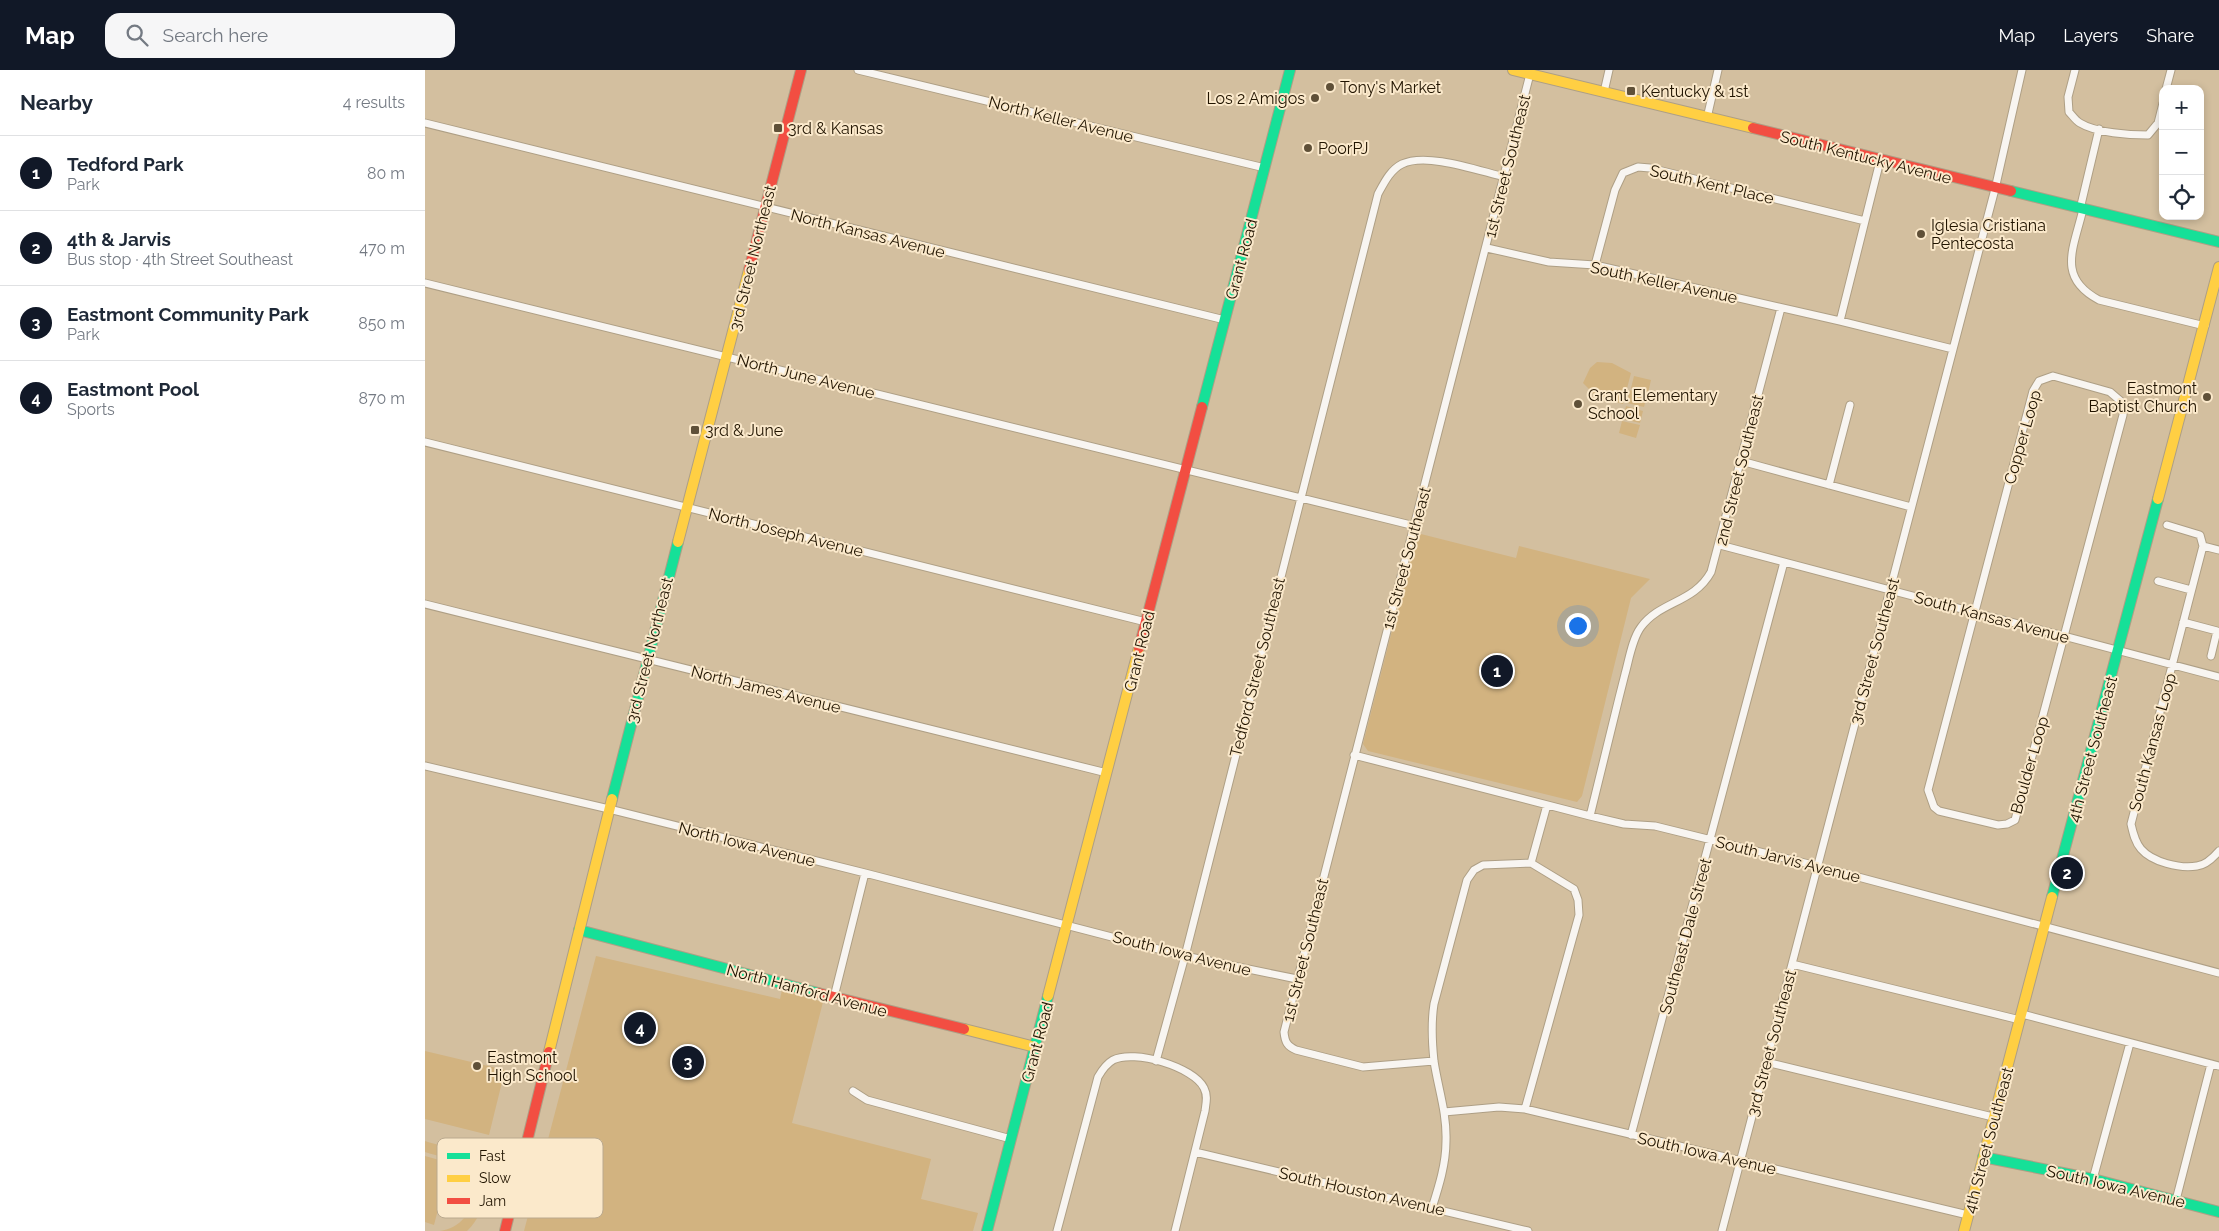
<!DOCTYPE html>
<html lang="en">
<head>
<meta charset="utf-8">
<style>
	:root { --surface:#fff; --page:#f6f6f7; --text:#1f2937; --muted:#747a83; --line:#e0e1e3; --accent:#111827 }
	body { margin:0; font-family:Raleway,sans-serif; background:var(--page); color:var(--text) }
	.controls { position:absolute; right:15px; top:15px; display:grid; overflow:hidden; border-radius:10px; box-shadow:0 2px 8px #0003 }
	.controls button { width:45px; height:45px; display:grid; place-items:center; padding:0; border:0; border-bottom:1px solid var(--line); background:var(--surface); color:var(--text); font:25px sans-serif }
	.you { position:absolute; left:1152px; top:555px; width:18px; height:18px; margin:-12px; border:4px solid #fff; border-radius:50%; background:#1a73e8; box-shadow:0 0 0 8px #1a73e833 }
	.badge { display:grid; place-items:center; width:32px; height:32px; border-radius:50%; background:var(--accent); color:#fff; font-size:16px; font-weight:700 }
	.pin { position:absolute; translate:-50% -50%; border:2px solid #fff; box-shadow:0 1px 5px #0006 }
	.list { margin:0; padding:0; list-style:none }
	h2 { display:flex; justify-content:space-between; align-items:center; height:65px; margin:0; padding:0 20px; font-size:21px }
	h2 small { font-size:16px; font-weight:400; color:var(--muted) }
	.list li { display:grid; grid-template-columns:32px 1fr auto; gap:15px; align-items:center; box-sizing:border-box; height:75px; padding:0 20px; border-top:1px solid var(--line) }
	.list b { display:block; font-size:19px; white-space:nowrap }
	.list p { margin:0; font-size:16px; white-space:nowrap; color:var(--muted) }
	.list em { font-size:16px; font-style:normal; color:var(--muted) }
	.icon { flex:none; width:28px; height:28px; fill:none; stroke:currentColor; stroke-width:2; stroke-linecap:round; stroke-linejoin:round }
	.map { position:relative; flex:none; width:1794px; height:1161px; overflow:hidden }
	header { display:flex; align-items:center; gap:30px; box-sizing:border-box; height:70px; padding:0 25px; background:var(--accent); color:#fff }
	header strong { font-size:24px }
	nav { display:flex; gap:28px; margin-inline-start:auto; font-size:18px }
	.search { width:350px; height:45px; background:var(--page); display:flex; align-items:center; gap:12px; box-sizing:border-box; padding:0 18px; border-radius:15px; color:var(--muted); font-size:19px }
	main { display:flex }
	aside { flex:1; background:var(--surface) }
	.map>svg:first-child { display:block }
</style>
</head>
<body>
<header>
<strong>Map</strong>
<div class="search"><svg class="icon" aria-label="search" viewBox="0 0 24 24"><circle cx="10" cy="10" r="6"/><path d="M15 15l6 6"/></svg>Search here</div>
<nav><a>Map</a><a>Layers</a><a>Share</a></nav>
</header>
<main>
<aside>
<h2>Nearby<small>4 results</small></h2>
<ul class="list">
<li><span class="badge">1</span><div><b>Tedford Park</b><p>Park</p></div><em>80 m</em></li>
<li><span class="badge">2</span><div><b>4th &amp; Jarvis</b><p>Bus stop · 4th Street Southeast</p></div><em>470 m</em></li>
<li><span class="badge">3</span><div><b>Eastmont Community Park</b><p>Park</p></div><em>850 m</em></li>
<li><span class="badge">4</span><div><b>Eastmont Pool</b><p>Sports</p></div><em>870 m</em></li>
</ul>
</aside>
<div class="map">
<svg width="1794" height="1161" viewBox="0 0 1794 1161">
	<rect width="100%" height="100%" fill="#d3bf9f"/>
	<path fill="#d2b380" d="M1172,292L1187,293L1206,303L1198,334L1172,327L1158,313L1165,298Z
		M1209,306L1226,310L1223,323L1206,318Z
		M1205,320L1222,325L1219,337L1202,333Z
		M1201,336L1218,341L1215,353L1198,349Z
		M1197,351L1215,355L1211,368L1194,363Z
		M992,463L1091,488L1094,476L1225,509L1206,528L1157,726L1152,732L943,681L938,674Z
		M171,886L355,929L357,920L398,932L367,1053L506,1089L496,1129L553,1143L548,1161H99Z
		M0,981L80,1000L64,1065L0,1049Z
		M0,1071C12,1075 26,1077 37,1084C66,1102 65,1139 42,1161H15C46,1157 61,1118 37,1096C27,1088 12,1086 0,1082Z
		M0,1086L25,1093L9,1155L0,1152Z"/>
	<g fill="none" stroke-linecap="round" stroke-linejoin="round">
		<defs>
			<path id="street" d="M433,0L840,98
				M1650,0L1643,27L1644,42C1647,45 1651,51 1655,53C1671,63 1705,65 1723,65L1733,53L1738,33
				M1741,19L1746,0
				M1179,22L1184,0
				M1282,48L1293,0
				M0,53L800,250
				M1655,139L1674,59
				M1658,139C1649,178 1631,207 1674,230L1780,256
				M1062,178L1124,192L1170,195L1415,251L1528,279
				M1170,195L1190,120L1198,103L1213,97L1225,98L1440,151
				M0,213L990,456
				M1415,251L1455,91
				M1628,306L1685,322L1699,334L1698,345L1590,750L1582,754L1573,755L1514,741L1509,737L1503,720L1608,321L1614,311Z
				M0,372L721,552
				M1316,391L1486,437
				M1404,415L1425,335
				M1742,455L1775,465L1778,476
				M1295,475L1794,607
				M1794,480L1778,476L1706,754C1708,763 1710,772 1716,779C1727,792 1755,799 1772,796C1781,795 1788,788 1794,781
				M1733,511L1766,520
				M0,534L682,703
				M1758,552L1792,561L1786,586
				M929,685L1165,746L1199,754L1230,756L1392,796L1794,903
				M0,696L184,739L440,803L760,886L872,909
				M1165,746C1177,698 1188,651 1200,604C1204,590 1207,569 1216,557C1235,531 1269,533 1286,502L1356,238
				M1106,793L1122,735
				M1367,894L1595,950
				M409,927L440,803
				M1597,944L1794,996
				M731,991L760,886L953,124C959,113 965,100 977,94C1002,82 1054,101 1080,107
				M1009,991L938,997L871,980C862,976 860,972 859,962L1105,4
				M1341,992L1568,1047
				M428,1021L442,1030L586,1069
				M1100,1039L1154,845L1153,830L1149,819L1106,793
				M1019,1042L1074,1037L1100,1039L1543,1145
				M1206,1065L1359,492
				M770,1082L1103,1161
				M1668,1109L1705,973
				M1751,1130L1786,994
				M1007,1138C1014,1116 1021,1094 1021,1071C1022,1043 1013,1018 1009,991C1007,972 1006,953 1009,934L1042,810L1049,800L1058,795L1106,793
				M632,1161L673,1007C677,1000 681,994 688,990C709,979 769,997 779,1018C783,1026 781,1033 780,1041L750,1161
				M1297,1161L1570,119L1597,0"/>
			<path id="fast" d="M1586,121L1794,172
				M777,337L865,0
				M187,729L253,472
				M1627,827L1733,429
				M154,860L393,923
				M1558,1087L1668,1109L1794,1142
				M562,1161L623,926"/>
			<path id="slow" d="M1088,0L1328,58
				M1733,429L1794,197
				M253,472L324,200
				M623,926L714,578
				M539,959L610,977
				M124,982L187,729
				M1539,1161L1627,827"/>
			<path id="jam" d="M1328,58L1586,121
				M324,200L376,0
				M714,578L777,337
				M393,923L539,959
				M80,1161L124,982"/>
		</defs>
		<use href="#street" stroke="#ae9f85" stroke-width="9"/>
		<use href="#fast" stroke="#ae9f85" stroke-width="12"/>
		<use href="#slow" stroke="#ae9f85" stroke-width="12"/>
		<use href="#jam" stroke="#ae9f85" stroke-width="12"/>
		<use href="#street" stroke="#f8f5f1" stroke-width="7"/>
		<use href="#fast" stroke="#16e098" stroke-width="10"/>
		<use href="#slow" stroke="#ffcf43" stroke-width="10"/>
		<use href="#jam" stroke="#f24e42" stroke-width="10"/>
	</g>
	<g fill="#5f5038" stroke="#fbe9cb" stroke-width="2">
		<circle cx="905" cy="17" r="5"/>
		<rect x="1201" y="16" width="10" height="10" rx="2.5"/>
		<circle cx="890" cy="28" r="5"/>
		<rect x="348" y="53" width="10" height="10" rx="2.5"/>
		<circle cx="883" cy="78" r="5"/>
		<circle cx="1496" cy="164" r="5"/>
		<circle cx="1782" cy="327" r="5"/>
		<circle cx="1153" cy="334" r="5"/>
		<rect x="265" y="355" width="10" height="10" rx="2.5"/>
		<circle cx="52" cy="996" r="5"/>
	</g>
	<g text-anchor="middle" stroke-width="4" stroke-linejoin="round" paint-order="stroke">
		<g font-size="16" fill="#211400" stroke="#fbe9cb" text-anchor="start">
			<text x="915" y="23">Tony's Market</text>
			<text x="1216" y="27">Kentucky &amp; 1st</text>
			<text x="880" y="34" text-anchor="end">Los 2 Amigos</text>
			<text x="363" y="64">3rd &amp; Kansas</text>
			<text x="893" y="84">PoorPJ</text>
			<text x="1506" y="161">Iglesia Cristiana<tspan x="1506" dy="18">Pentecosta</tspan></text>
			<text x="1772" y="324" text-anchor="end">Eastmont<tspan x="1772" dy="18">Baptist Church</tspan></text>
			<text x="1163" y="331">Grant Elementary<tspan x="1163" dy="18">School</tspan></text>
			<text x="280" y="366">3rd &amp; June</text>
			<text x="62" y="993">Eastmont<tspan x="62" dy="18">High School</tspan></text>
		</g>
		<g font-size="16" fill="#211400" stroke="#fbe9cb">
			<text transform="translate(636 49) rotate(14)" y="6">North Keller Avenue</text>
			<text transform="translate(1441 87) rotate(14)" y="6">South Kentucky Avenue</text>
			<text transform="translate(1082 96) rotate(-76)" y="6">1st Street Southeast</text>
			<text transform="translate(1287 114) rotate(13)" y="6">South Kent Place</text>
			<text transform="translate(443 163) rotate(14)" y="6">North Kansas Avenue</text>
			<text transform="translate(327 188) rotate(-76)" y="6">3rd Street Northeast</text>
			<text transform="translate(816 189) rotate(-75)" y="6">Grant Road</text>
			<text transform="translate(1239 212) rotate(12)" y="6">South Keller Avenue</text>
			<text transform="translate(381 306) rotate(14)" y="6">North June Avenue</text>
			<text transform="translate(1597 367) rotate(-74)" y="6">Copper Loop</text>
			<text transform="translate(1314 400) rotate(-76)" y="6">2nd Street Southeast</text>
			<text transform="translate(361 462) rotate(14)" y="6">North Joseph Avenue</text>
			<text transform="translate(981 488) rotate(-75)" y="6">1st Street Southeast</text>
			<text transform="translate(1567 547) rotate(15)" y="6">South Kansas Avenue</text>
			<text transform="translate(224 580) rotate(-76)" y="6">3rd Street Northeast</text>
			<text transform="translate(714 581) rotate(-76)" y="6">Grant Road</text>
			<text transform="translate(1449 581) rotate(-75)" y="6">3rd Street Southeast</text>
			<text transform="translate(832 597) rotate(-76)" y="6">Tedford Street Southeast</text>
			<text transform="translate(341 619) rotate(14)" y="6">North James Avenue</text>
			<text transform="translate(1727 672) rotate(-75)" y="6">South Kansas Loop</text>
			<text transform="translate(1667 679) rotate(-75)" y="6">4th Street Southeast</text>
			<text transform="translate(1604 695) rotate(-74)" y="6">Boulder Loop</text>
			<text transform="translate(322 774) rotate(14)" y="6">North Iowa Avenue</text>
			<text transform="translate(1363 789) rotate(14)" y="6">South Jarvis Avenue</text>
			<text transform="translate(1260 866) rotate(-75)" y="6">Southeast Dale Street</text>
			<text transform="translate(880 880) rotate(-76)" y="6">1st Street Southeast</text>
			<text transform="translate(757 883) rotate(14)" y="6">South Iowa Avenue</text>
			<text transform="translate(382 920) rotate(15)" y="6">North Hanford Avenue</text>
			<text transform="translate(612 972) rotate(-75)" y="6">Grant Road</text>
			<text transform="translate(1346 973) rotate(-75)" y="6">3rd Street Southeast</text>
			<text transform="translate(1563 1070) rotate(-75)" y="6">4th Street Southeast</text>
			<text transform="translate(1282 1083) rotate(13)" y="6">South Iowa Avenue</text>
			<text transform="translate(1691 1116) rotate(13)" y="6">South Iowa Avenue</text>
			<text transform="translate(937 1121) rotate(13)" y="6">South Houston Avenue</text>
		</g>
	</g>
	<rect x="12" y="1068" width="166" height="80" rx="8" fill="#fbe9cb" stroke="#baa98e" stroke-width="1"/>
	<rect x="22" y="1083" width="23" height="6" fill="#16e098"/>
	<rect x="22" y="1105" width="23" height="7" fill="#ffcf43"/>
	<rect x="22" y="1128" width="23" height="6" fill="#f24e42"/>
	<g font-size="14" fill="#211400">
		<text x="54" y="1091">Fast</text>
		<text x="54" y="1113">Slow</text>
		<text x="54" y="1136">Jam</text>
	</g>
</svg>
<div class="controls">
<button>+</button>
<button>−</button>
<button><svg class="icon" aria-label="locate" viewBox="0 0 24 24"><circle cx="12" cy="12" r="6"/><path d="M12 2v4M12 18v4M2 12h4M18 12h4"/></svg></button>
</div>
<div class="you"></div>
<div class="pin badge" style="left:1072px;top:601px">1</div>
<div class="pin badge" style="left:1642px;top:803px">2</div>
<div class="pin badge" style="left:263px;top:992px">3</div>
<div class="pin badge" style="left:215px;top:958px">4</div>
</div>
</main>
</body>
</html>
